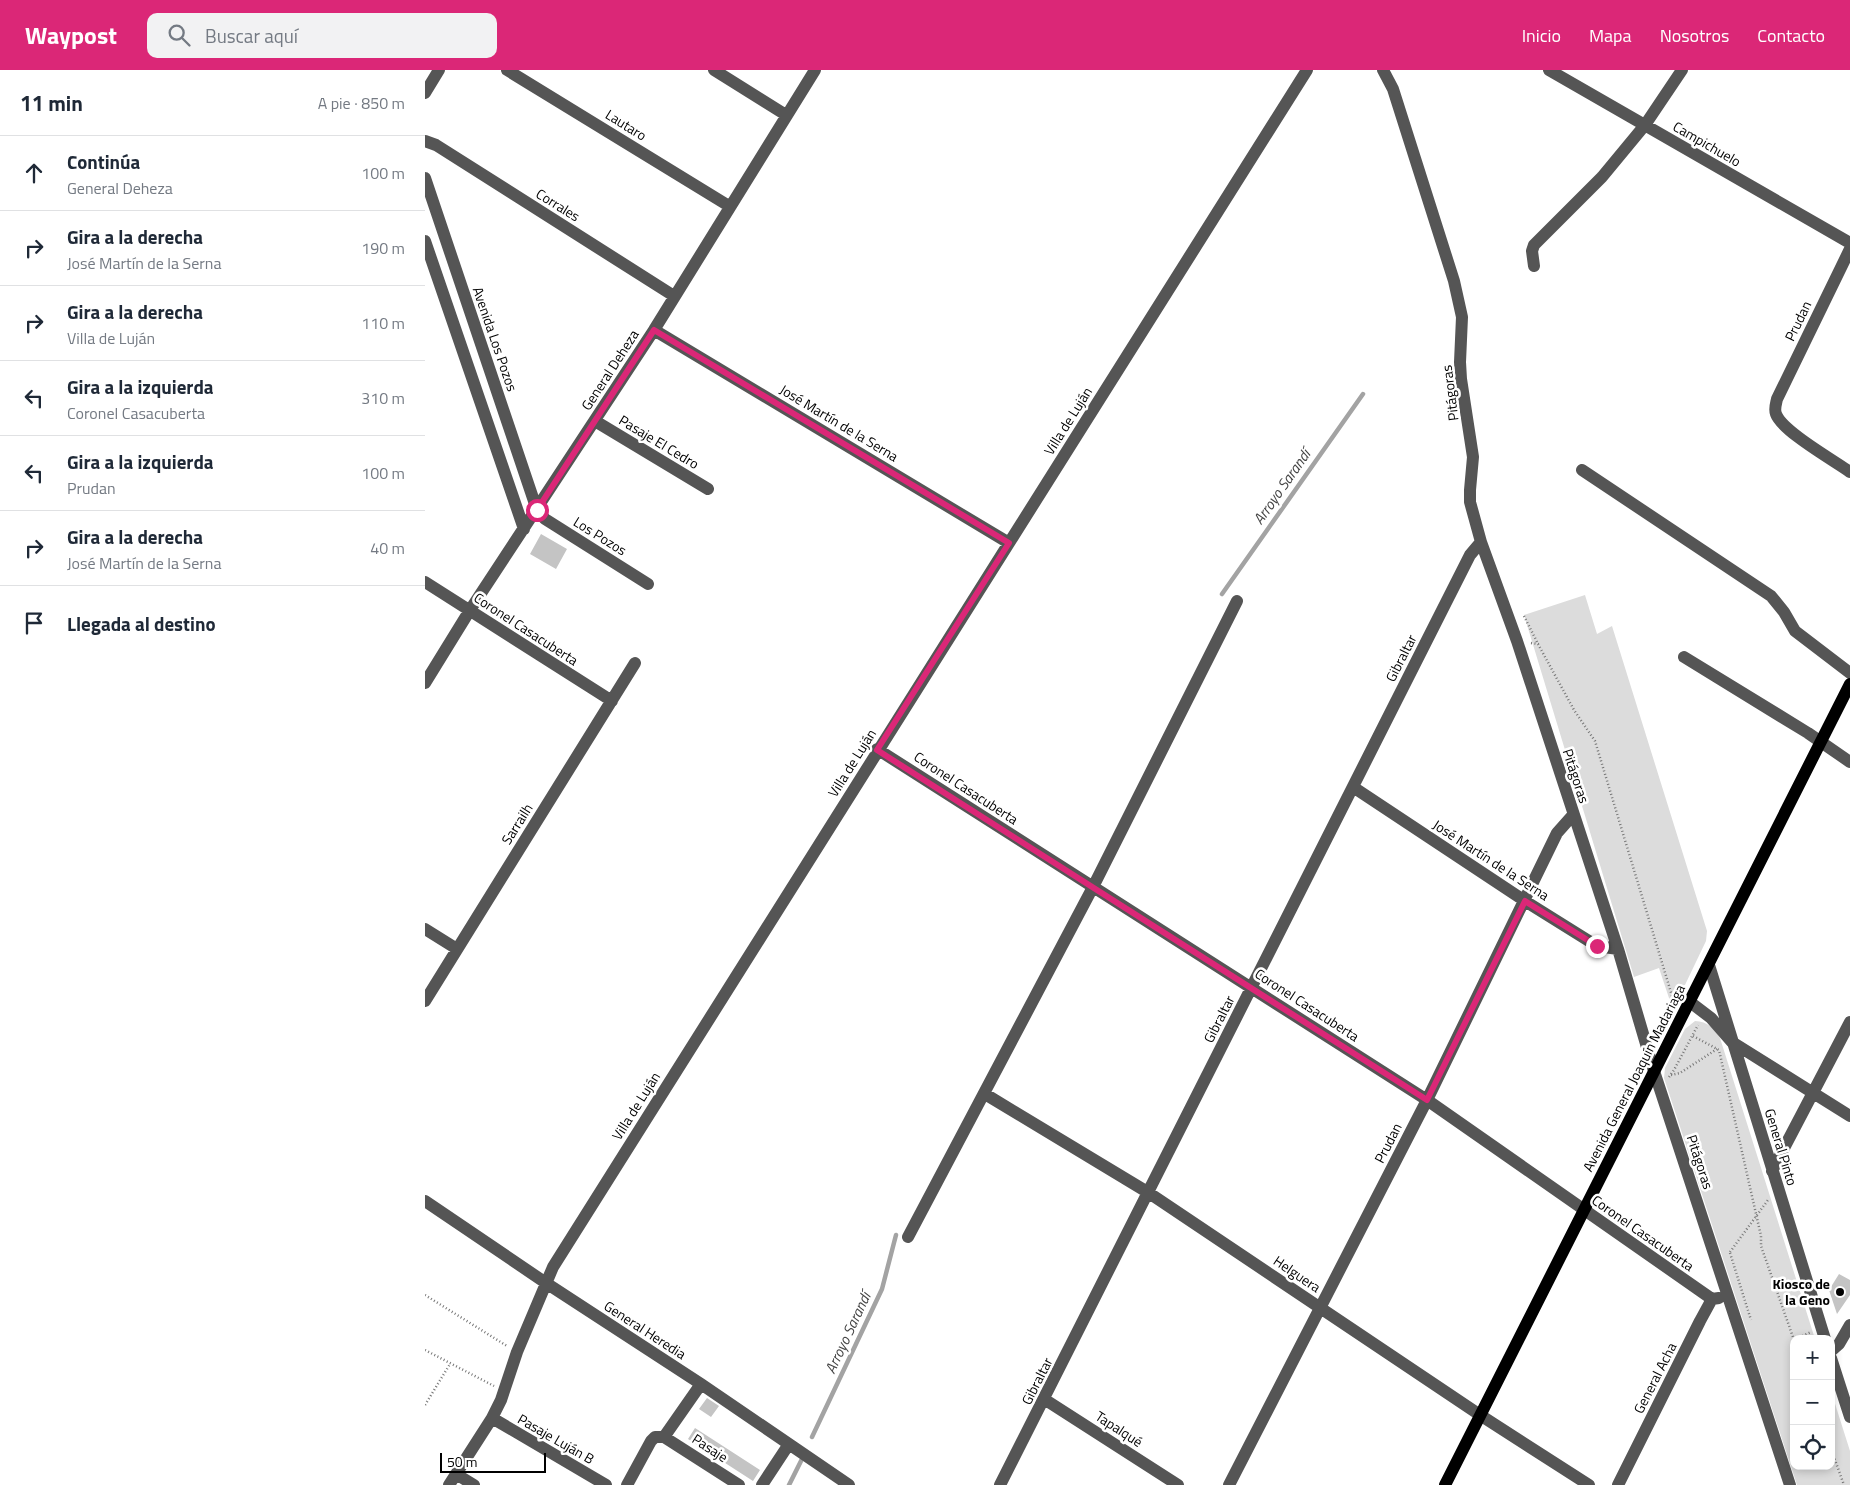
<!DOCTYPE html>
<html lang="es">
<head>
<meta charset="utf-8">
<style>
	:root { --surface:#fff; --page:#f2f2f3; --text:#1f2937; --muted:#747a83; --line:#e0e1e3; --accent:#db2777 }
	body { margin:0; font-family:"Titillium Web",sans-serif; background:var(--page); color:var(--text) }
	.controls { position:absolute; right:15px; bottom:15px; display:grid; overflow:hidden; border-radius:10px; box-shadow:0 2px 8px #0003 }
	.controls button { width:45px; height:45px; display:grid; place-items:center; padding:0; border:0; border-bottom:1px solid var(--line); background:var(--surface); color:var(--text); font:25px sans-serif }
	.scale { position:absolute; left:15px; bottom:12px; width:106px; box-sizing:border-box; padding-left:5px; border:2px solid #000; border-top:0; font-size:14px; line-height:18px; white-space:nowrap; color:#000; -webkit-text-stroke:4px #fff; paint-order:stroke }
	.stop { position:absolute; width:15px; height:15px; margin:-11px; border:4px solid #db2777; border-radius:50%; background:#fff }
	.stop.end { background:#db2777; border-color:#fff; box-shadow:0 1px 5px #0008 }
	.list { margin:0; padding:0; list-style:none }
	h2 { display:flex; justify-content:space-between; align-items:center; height:65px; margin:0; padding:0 20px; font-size:21px }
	h2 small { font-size:16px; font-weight:400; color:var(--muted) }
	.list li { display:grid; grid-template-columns:32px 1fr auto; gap:15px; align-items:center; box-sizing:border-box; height:75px; padding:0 20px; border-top:1px solid var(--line) }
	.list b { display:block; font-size:19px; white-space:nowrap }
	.list p { margin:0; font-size:16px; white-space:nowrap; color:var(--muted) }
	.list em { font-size:16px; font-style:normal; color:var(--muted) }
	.icon { flex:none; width:28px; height:28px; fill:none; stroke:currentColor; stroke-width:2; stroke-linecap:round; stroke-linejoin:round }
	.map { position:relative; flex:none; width:1425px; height:1415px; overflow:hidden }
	header { display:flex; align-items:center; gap:30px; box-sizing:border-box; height:70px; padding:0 25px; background:var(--accent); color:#fff }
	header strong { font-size:24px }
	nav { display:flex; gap:28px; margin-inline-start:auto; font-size:18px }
	.search { width:350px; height:45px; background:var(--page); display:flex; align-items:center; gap:12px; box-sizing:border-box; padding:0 18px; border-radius:10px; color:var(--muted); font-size:19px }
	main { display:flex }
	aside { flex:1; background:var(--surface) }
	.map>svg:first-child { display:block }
</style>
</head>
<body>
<header>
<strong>Waypost</strong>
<div class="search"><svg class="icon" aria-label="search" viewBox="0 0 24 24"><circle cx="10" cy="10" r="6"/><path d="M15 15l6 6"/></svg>Buscar aquí</div>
<nav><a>Inicio</a><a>Mapa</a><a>Nosotros</a><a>Contacto</a></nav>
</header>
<main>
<aside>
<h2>11 min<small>A pie · 850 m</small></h2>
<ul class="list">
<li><svg class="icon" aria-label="ahead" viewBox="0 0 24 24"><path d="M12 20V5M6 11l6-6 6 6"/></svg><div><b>Continúa</b><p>General Deheza</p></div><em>100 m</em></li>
<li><svg class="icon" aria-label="right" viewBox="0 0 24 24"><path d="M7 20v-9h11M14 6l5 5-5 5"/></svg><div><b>Gira a la derecha</b><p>José Martín de la Serna</p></div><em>190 m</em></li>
<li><svg class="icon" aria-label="right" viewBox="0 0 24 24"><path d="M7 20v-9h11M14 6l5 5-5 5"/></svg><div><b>Gira a la derecha</b><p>Villa de Luján</p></div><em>110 m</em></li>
<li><svg class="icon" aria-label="left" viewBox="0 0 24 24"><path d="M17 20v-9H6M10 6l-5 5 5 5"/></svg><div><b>Gira a la izquierda</b><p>Coronel Casacuberta</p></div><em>310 m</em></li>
<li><svg class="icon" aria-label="left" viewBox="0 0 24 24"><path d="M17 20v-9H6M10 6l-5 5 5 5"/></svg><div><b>Gira a la izquierda</b><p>Prudan</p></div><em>100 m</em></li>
<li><svg class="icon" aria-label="right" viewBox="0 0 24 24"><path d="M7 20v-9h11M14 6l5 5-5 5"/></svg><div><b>Gira a la derecha</b><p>José Martín de la Serna</p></div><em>40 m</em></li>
<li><svg class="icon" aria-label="arrive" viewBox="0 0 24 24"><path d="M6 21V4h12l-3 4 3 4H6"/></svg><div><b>Llegada al destino</b></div></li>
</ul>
</aside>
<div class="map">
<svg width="1425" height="1415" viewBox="0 0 1425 1415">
	<rect width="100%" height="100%" fill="#fff"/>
	<path fill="#dcdcdc" d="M1160,525L1172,564L1187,556L1282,861L1281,871L1248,940L1234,898L1209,907L1099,545Z
		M1270,951C1283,952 1288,957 1295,968L1390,1269H1369V1396H1406V1321L1425,1381V1415H1372L1239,1008L1240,998L1260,959Z"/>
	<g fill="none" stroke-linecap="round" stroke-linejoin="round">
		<path stroke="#a3a3a3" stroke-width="4.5" d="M797,524L938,324
			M387,1367L457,1219L471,1165
			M364,1415L378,1387"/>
	</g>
	<path fill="#c4c4c4" d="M116,464L142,479L131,499L105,484Z
		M1414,1204L1425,1210V1225L1412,1244L1404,1220Z
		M282,1328L294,1336L286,1347L274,1339Z
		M270,1358L335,1400L328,1411L263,1369Z"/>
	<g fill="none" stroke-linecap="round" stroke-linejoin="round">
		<path stroke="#777" stroke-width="2.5" stroke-dasharray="1 2.5" stroke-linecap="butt" d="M1099,546L1113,574
			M1106,573L1113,574L1149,640L1170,671L1248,929L1245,939
			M1268,966L1294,980L1336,1166V1176L1369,1270
			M1246,1005L1255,1003L1292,979
			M1244,1007L1249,1000L1273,955
			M1305,1182L1343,1130
			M1305,1183L1326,1250
			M0,1225L82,1276
			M1371,1269L1386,1262
			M0,1280L69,1316
			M0,1335L25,1294
			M1406,1379L1419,1415"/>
		<path stroke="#555" stroke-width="12" d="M82,0L304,136
			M289,0L361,45
			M958,0L968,19L1029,211L1037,247L1035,292L1036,309L1048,387L1045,420V432L1056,472L1092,571L1193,879L1229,1001L1365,1415
			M1124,0L1425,173
			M0,23L14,0
			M0,71L11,75L249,226
			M0,108L112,440L120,449L223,514
			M0,171L99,459
			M1425,179L1352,329C1351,334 1349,339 1351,344C1357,361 1408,390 1425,402
			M1109,196L1107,181L1109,175L1177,107L1220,55L1257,0
			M229,260L584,473
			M170,351L283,419
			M1157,400L1346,526L1359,542L1370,561L1425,603
			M0,512L187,631
			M1259,587L1383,663L1425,692
			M0,613L45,540L229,260L390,0
			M452,679L1002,1030L1287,1229
			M928,717L1100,831L1172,876L1193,879
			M0,859L32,879
			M1284,895L1400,1269
			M0,931L210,593
			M1265,932L1286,948L1307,972L1425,1046
			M560,1024L724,1123L1055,1345L1164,1415
			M1347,1101L1425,952
			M0,1131L121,1213L276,1314L424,1415
			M483,1167L668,817L812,531
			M1406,1281L1414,1274L1425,1255
			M1406,1288L1425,1347
			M619,1329L753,1415
			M67,1348L181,1415
			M239,1367L276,1314
			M31,1404L49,1415
			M24,1415L67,1348L76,1330L92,1282L128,1197L882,0
			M202,1415L226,1371L230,1367H239L314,1415
			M337,1415L364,1374
			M575,1415L1045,485L1056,472
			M804,1415L1002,1030L1132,763L1148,745
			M1193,1415L1275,1251L1287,1229L1294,1228"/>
		<path stroke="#000" stroke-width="12" d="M1020,1415L1425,614"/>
	</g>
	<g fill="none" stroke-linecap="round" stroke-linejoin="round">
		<path stroke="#db2777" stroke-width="6" d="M112,440L229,260L584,473L452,680L1002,1030L1100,831L1172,876"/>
	</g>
	<circle fill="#000" stroke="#fff" stroke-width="2" cx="1415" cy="1222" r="5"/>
	<g text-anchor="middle" stroke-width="5" stroke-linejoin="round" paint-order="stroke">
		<g font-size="14" fill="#000" stroke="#fff">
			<text transform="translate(201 55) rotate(32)" y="5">Lautaro</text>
			<text transform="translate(1282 74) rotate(30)" y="5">Campichuelo</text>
			<text transform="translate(133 135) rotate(32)" y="5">Corrales</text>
			<text transform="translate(1373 251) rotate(-64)" y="5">Prudan</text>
			<text transform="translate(70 269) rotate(71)" y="5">Avenida Los Pozos</text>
			<text transform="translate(185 300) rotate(-57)" y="5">General Deheza</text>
			<text transform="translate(1025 323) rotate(-97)" y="5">Pitágoras</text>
			<text transform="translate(643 351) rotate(-58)" y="5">Villa de Luján</text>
			<text transform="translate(414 353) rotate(31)" y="5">José Martín de la Serna</text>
			<text transform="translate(234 372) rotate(31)" y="5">Pasaje El Cedro</text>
			<text transform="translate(175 466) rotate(32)" y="5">Los Pozos</text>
			<text transform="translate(101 559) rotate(33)" y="5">Coronel Casacuberta</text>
			<text transform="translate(976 588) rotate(-63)" y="5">Gibraltar</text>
			<text transform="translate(427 693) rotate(-58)" y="5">Villa de Luján</text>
			<text transform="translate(1151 706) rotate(72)" y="5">Pitágoras</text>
			<text transform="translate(541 718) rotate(33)" y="5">Coronel Casacuberta</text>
			<text transform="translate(92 754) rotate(-58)" y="5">Sarrailh</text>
			<text transform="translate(1066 790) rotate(33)" y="5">José Martín de la Serna</text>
			<text transform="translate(882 935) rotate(33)" y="5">Coronel Casacuberta</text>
			<text transform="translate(794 949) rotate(-63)" y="5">Gibraltar</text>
			<text transform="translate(1209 1008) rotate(-63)" y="5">Avenida General Joaquín Madariaga</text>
			<text transform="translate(211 1036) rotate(-58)" y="5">Villa de Luján</text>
			<text transform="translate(963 1073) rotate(-63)" y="5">Prudan</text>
			<text transform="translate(1356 1077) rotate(73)" y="5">General Pinto</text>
			<text transform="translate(1275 1092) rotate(72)" y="5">Pitágoras</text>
			<text transform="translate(1218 1163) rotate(35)" y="5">Coronel Casacuberta</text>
			<text transform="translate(872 1204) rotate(34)" y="5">Helguera</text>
			<text transform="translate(220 1260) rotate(33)" y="5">General Heredia</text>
			<text transform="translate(1230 1308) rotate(-63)" y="5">General Acha</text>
			<text transform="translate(612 1311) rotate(-63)" y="5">Gibraltar</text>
			<text transform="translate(694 1359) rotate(33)" y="5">Tapalqué</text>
			<text transform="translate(131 1369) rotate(30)" y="5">Pasaje Luján B</text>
			<text transform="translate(285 1378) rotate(33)" y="5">Pasaje</text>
		</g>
		<g font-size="14" font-weight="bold" fill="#000" stroke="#fff" text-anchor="end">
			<text x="1405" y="1219">Kiosco de<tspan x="1405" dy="16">la Geno</tspan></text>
		</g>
		<g font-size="15" font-style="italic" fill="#444" stroke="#fff">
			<text transform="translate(857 417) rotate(-55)" y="5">Arroyo Sarandí</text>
			<text transform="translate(423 1263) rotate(-65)" y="5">Arroyo Sarandí</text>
		</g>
	</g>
</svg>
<div class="controls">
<button>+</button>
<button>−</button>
<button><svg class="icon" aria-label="locate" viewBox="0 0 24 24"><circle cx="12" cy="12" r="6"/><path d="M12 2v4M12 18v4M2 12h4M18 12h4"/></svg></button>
</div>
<div class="scale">50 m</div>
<div class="stop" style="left:112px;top:440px"></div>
<div class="stop end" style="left:1172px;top:876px"></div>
</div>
</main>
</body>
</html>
